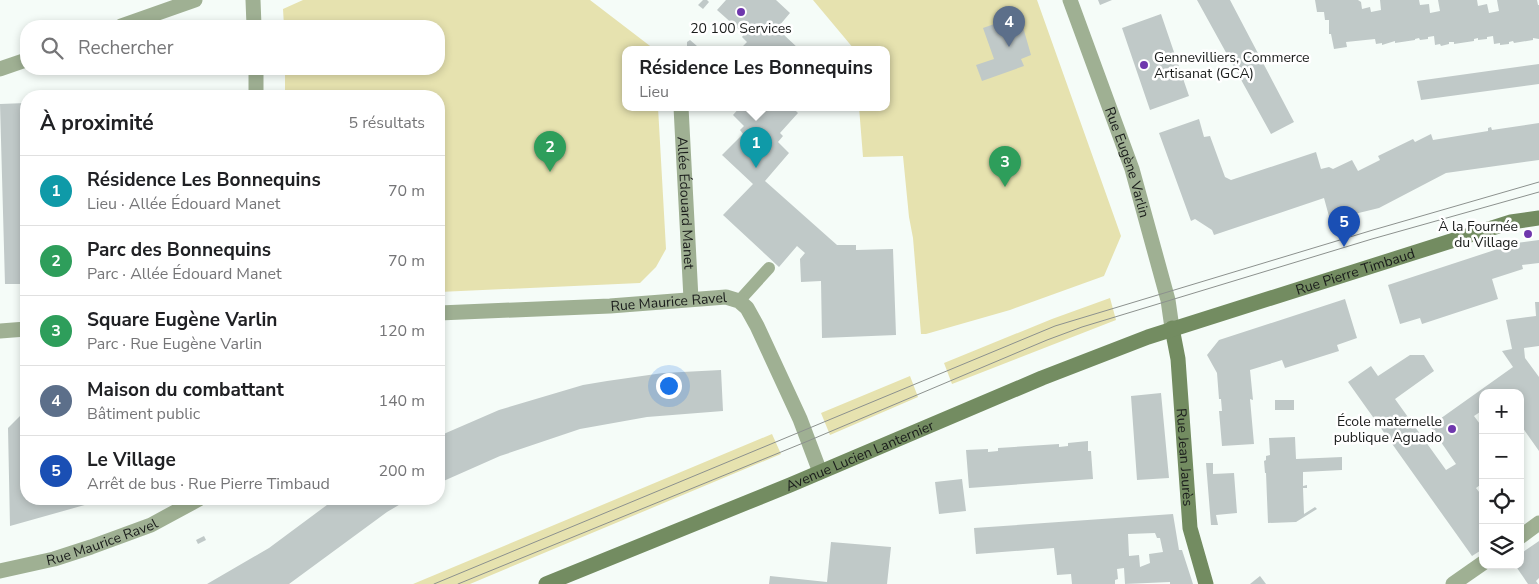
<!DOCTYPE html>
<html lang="fr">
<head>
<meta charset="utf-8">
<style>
	:root { --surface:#fff; --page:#f2f2f2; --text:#202124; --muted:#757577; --line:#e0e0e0; --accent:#ea580c }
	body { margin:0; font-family:"Nunito Sans",sans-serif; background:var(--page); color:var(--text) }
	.controls { position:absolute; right:15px; bottom:15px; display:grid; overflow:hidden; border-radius:10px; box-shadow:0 2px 8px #0003 }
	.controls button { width:45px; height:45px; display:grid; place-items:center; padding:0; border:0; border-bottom:1px solid var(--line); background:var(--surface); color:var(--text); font:25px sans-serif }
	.you { position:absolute; left:668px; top:385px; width:18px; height:18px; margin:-12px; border:4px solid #fff; border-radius:50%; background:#1a73e8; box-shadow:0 0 0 8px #1a73e833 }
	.badge { display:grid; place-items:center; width:32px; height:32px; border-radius:50%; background:var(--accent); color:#fff; font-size:16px; font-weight:700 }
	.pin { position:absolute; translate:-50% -41px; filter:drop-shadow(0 1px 2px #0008) }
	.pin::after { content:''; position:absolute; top:26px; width:18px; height:15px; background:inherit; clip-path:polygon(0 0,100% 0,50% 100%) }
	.popup { position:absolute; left:622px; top:46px; width:268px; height:65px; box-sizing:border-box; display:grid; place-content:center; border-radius:10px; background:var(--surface); filter:drop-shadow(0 1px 4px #0005); font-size:16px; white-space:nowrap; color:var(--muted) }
	.popup b { font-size:19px; color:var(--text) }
	.popup::after { content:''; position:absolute; left:50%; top:100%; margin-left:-10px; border:10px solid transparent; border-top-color:var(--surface) }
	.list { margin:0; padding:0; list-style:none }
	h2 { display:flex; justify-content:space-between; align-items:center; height:65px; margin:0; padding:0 20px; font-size:21px }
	h2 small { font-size:16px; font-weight:400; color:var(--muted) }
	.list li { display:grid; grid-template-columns:32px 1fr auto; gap:15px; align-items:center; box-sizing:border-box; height:70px; padding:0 20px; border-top:1px solid var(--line) }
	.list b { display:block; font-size:19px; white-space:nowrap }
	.list p { margin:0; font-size:16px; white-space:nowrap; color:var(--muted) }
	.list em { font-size:16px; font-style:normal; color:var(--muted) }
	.icon { flex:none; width:28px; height:28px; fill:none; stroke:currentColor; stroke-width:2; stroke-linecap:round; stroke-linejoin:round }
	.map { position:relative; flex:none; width:1539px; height:584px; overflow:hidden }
	.search { position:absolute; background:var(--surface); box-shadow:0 2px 8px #0003; left:20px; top:20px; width:425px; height:55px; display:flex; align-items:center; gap:12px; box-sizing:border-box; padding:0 18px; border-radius:20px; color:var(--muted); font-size:19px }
	.panel { position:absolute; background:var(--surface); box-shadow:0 2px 8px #0003; left:20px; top:90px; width:425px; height:415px; border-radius:20px }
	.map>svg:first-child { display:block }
</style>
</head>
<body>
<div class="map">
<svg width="1539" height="584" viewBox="0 0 1539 584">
	<rect width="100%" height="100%" fill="#f5fcf8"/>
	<path fill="#e6e2af" d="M303,0H590L654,49H626V107H658L666,249L656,267L640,283L439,292V96H285V69H439V26H284L283,9Z
		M813,0H1037L1121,236L1104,276L1010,310L926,334H921L913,238L909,217L903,156L863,157L859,107H886V49H854Z
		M1110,298L1116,320L952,384L944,363L1052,319Z
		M910,376L918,397L830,435L821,413Z
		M772,434L781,454L470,584H413Z"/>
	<path fill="#c0c9c8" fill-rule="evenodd" d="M703,0H707L709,2L703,9L698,5Z
		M726,0H776L790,13L779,26L785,31L783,34L799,49H740L747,42L742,37L744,34L717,10Z
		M1098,0H1112L1100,5Z
		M1197,0H1230L1294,122L1271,134Z
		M1315,0H1358L1361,2L1362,9L1370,7L1371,12L1381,10L1380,0H1419L1420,5L1429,4L1430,13L1440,11L1438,0H1477L1478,6L1487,4L1489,13L1499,11L1497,0H1537L1538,5H1539V39L1533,38V40L1514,43L1513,41L1509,42V44L1500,45V43L1494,44L1493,36L1487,37V39L1478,40V38L1474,39V41L1454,44V42H1449V44L1441,46L1440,44L1435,45L1434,36L1428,37V39L1420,40L1419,38L1415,39V40L1395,43V41L1382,45V43L1376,44L1375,39L1346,42L1347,47L1334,49L1331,34H1329V20H1325L1324,12H1317Z
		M1161,14L1189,96L1150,110L1122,28Z
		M1017,16L1021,28L1023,27L1031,55L1021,59L1024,66L982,81L976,65L994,59L983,28Z
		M690,40L697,46L694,49H687V42Z
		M1539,64V84L1421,100L1417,81Z
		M26,103V284H5L0,104Z
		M740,107H792L798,113L780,133L783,136L778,142L789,153L765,181L837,245H856V250L893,249L896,335L822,338L821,281L801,282L800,259L805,253L797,246L779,267L723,215L753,184L722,155L743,134L740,130L744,126L733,115Z
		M1199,119L1204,137L1210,136L1225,177L1231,180L1316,152L1321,169L1329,167L1333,169L1352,160L1358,171L1380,160L1378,156L1413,139L1415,142L1431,134L1433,140L1488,131V128L1491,127L1492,130L1539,123V160L1446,173L1379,208L1330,220L1324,198L1214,235L1212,230L1195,219L1191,221L1159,133Z
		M1539,240V263L1522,265L1523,269L1492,279L1498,299L1422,324L1420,318L1400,324L1388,285L1516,243Z
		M1345,299L1357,338L1337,345L1339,351L1285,368L1282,360L1250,370L1253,400L1250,399L1254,444L1222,446L1219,411H1222L1221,399H1219L1217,373L1207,355L1219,340Z
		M1535,302H1539V346L1524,348L1525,358L1539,377V451L1520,424V393H1483V410L1474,416L1483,428V483L1476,488L1483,497V549L1472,556L1348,382L1371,366L1378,376L1410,355H1424L1434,371L1395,399L1446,470L1456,464L1430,426L1513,367L1502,351L1512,349L1506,320L1536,316Z
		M721,370L723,411L647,417L580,429L500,456L439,483V436L499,410L583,385L607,381L663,373Z
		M1161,393L1169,478L1137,480L1131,396Z
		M1275,400H1294V410H1275Z
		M26,410V499H106L10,526L8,428Z
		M1295,437L1296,459L1342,457V470L1303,472V486L1307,485V488H1303L1304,514L1315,507L1317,509L1296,522L1268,523L1266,473H1265L1264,461L1266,460V456L1270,455L1269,438Z
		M1088,441V451H1091L1093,479L969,488L966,450L988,449V452L998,451V448L1059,444V447L1068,446V443Z
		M1206,463H1213V474L1234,473L1237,513L1216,515L1218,525H1211Z
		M962,479L966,511L939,514L935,482Z
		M335,499H409L387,512L289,584H207L269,548Z
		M1173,514L1179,550H1182L1193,584H1170V582L1125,584L1124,568L1117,569L1118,579L1115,580V584H1072L1071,574L1057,575L1054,548L976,554L974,528ZM1155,533L1157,538H1160L1163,552L1149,554L1150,563L1140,567L1139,555L1129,556L1128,534Z
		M204,536L206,540L198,544L196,540Z
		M1539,541V578L1536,581L1538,584H1528L1515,565H1520V554Z
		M831,542L891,547L887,584H769L770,576L827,582Z
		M1260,576L1266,584H1250Z"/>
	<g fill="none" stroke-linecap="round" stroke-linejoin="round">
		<path stroke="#9fb093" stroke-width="12" d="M739,301L769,268"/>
		<g stroke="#9fb093" stroke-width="15">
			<path d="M253,0L254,26"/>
			<path id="s1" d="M1070,0L1132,169L1168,300L1172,328"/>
			<path d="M121,26L195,0"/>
			<path d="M0,69L26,60"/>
			<path d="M256,69V96"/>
			<path id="s2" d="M681,107L691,299"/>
			<path id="s3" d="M439,313L610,306L726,297L739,301L747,308L757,326L800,419L820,472"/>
			<path d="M0,331L26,329"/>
			<path d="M1520,537L1539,523"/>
			<path id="s4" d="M0,571L54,559L91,547L151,525L199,499"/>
			<path d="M1453,584L1483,563"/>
		</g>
		<g stroke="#738c61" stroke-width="15">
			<path id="s5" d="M1172,328L1178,359L1190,528L1206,584"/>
			<path id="s6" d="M546,584L790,485L1042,378L1148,337L1511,222L1539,218"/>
		</g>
		<path stroke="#8c918e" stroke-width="1" d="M434,584L1055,326L1373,230L1539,182
			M458,584L808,441L1047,340L1082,327L1372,239L1539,192"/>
	</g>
	<g fill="#6f37ad" stroke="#fff" stroke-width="2">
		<circle cx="741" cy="12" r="5"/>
		<circle cx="1144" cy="65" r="5"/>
		<circle cx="1528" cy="234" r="5"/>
		<circle cx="1452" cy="429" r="5"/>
	</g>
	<g text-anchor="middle" stroke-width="5" stroke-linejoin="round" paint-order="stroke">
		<g font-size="14" fill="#1a1c1b" stroke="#fff" text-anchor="end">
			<text x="741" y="33" text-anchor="middle">20 100 Services</text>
			<text x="1154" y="62" text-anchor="start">Gennevilliers, Commerce<tspan x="1154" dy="16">Artisanat (GCA)</tspan></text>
			<text x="1518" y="231">À la Fournée<tspan x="1518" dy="16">du Village</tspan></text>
			<text x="1442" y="426">École maternelle<tspan x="1442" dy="16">publique Aguado</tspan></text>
		</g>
		<g font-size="14" fill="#1a1c1b" stroke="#fff">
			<text dy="5" stroke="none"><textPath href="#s1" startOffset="172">Rue Eugène Varlin</textPath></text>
			<text dy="5" stroke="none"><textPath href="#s2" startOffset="96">Allée Édouard Manet</textPath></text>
			<text dy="5" stroke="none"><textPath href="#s6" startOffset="868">Rue Pierre Timbaud</textPath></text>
			<text dy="5" stroke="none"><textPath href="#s3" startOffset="230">Rue Maurice Ravel</textPath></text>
			<text dy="5" stroke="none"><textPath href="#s6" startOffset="339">Avenue Lucien Lanternier</textPath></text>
			<text dy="5" stroke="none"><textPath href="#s5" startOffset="130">Rue Jean Jaurès</textPath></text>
			<text dy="5" stroke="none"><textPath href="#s4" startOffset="106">Rue Maurice Ravel</textPath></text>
		</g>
	</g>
</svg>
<div class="controls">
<button>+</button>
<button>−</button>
<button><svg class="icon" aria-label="locate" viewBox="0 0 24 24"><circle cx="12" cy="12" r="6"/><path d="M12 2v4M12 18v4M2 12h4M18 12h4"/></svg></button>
<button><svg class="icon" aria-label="layers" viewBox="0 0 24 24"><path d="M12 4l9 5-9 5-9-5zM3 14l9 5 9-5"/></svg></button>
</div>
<div class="you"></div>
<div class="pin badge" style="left:756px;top:168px;background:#0f9aa8">1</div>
<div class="popup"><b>Résidence Les Bonnequins</b>Lieu</div>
<div class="pin badge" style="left:550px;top:172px;background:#2e9e5b">2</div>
<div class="pin badge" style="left:1005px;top:187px;background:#2e9e5b">3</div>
<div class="pin badge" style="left:1009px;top:47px;background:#5c6f8a">4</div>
<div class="pin badge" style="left:1344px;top:247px;background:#1a4fb4">5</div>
<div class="search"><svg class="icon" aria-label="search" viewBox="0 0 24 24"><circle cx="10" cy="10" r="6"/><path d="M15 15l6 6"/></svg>Rechercher</div>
<section class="panel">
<h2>À proximité<small>5 résultats</small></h2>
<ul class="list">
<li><span class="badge" style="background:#0f9aa8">1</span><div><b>Résidence Les Bonnequins</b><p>Lieu · Allée Édouard Manet</p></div><em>70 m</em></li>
<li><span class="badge" style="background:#2e9e5b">2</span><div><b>Parc des Bonnequins</b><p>Parc · Allée Édouard Manet</p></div><em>70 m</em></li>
<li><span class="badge" style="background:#2e9e5b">3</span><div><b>Square Eugène Varlin</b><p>Parc · Rue Eugène Varlin</p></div><em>120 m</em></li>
<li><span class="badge" style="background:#5c6f8a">4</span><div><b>Maison du combattant</b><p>Bâtiment public</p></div><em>140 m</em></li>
<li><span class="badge" style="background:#1a4fb4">5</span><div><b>Le Village</b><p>Arrêt de bus · Rue Pierre Timbaud</p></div><em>200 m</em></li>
</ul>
</section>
</div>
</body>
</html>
